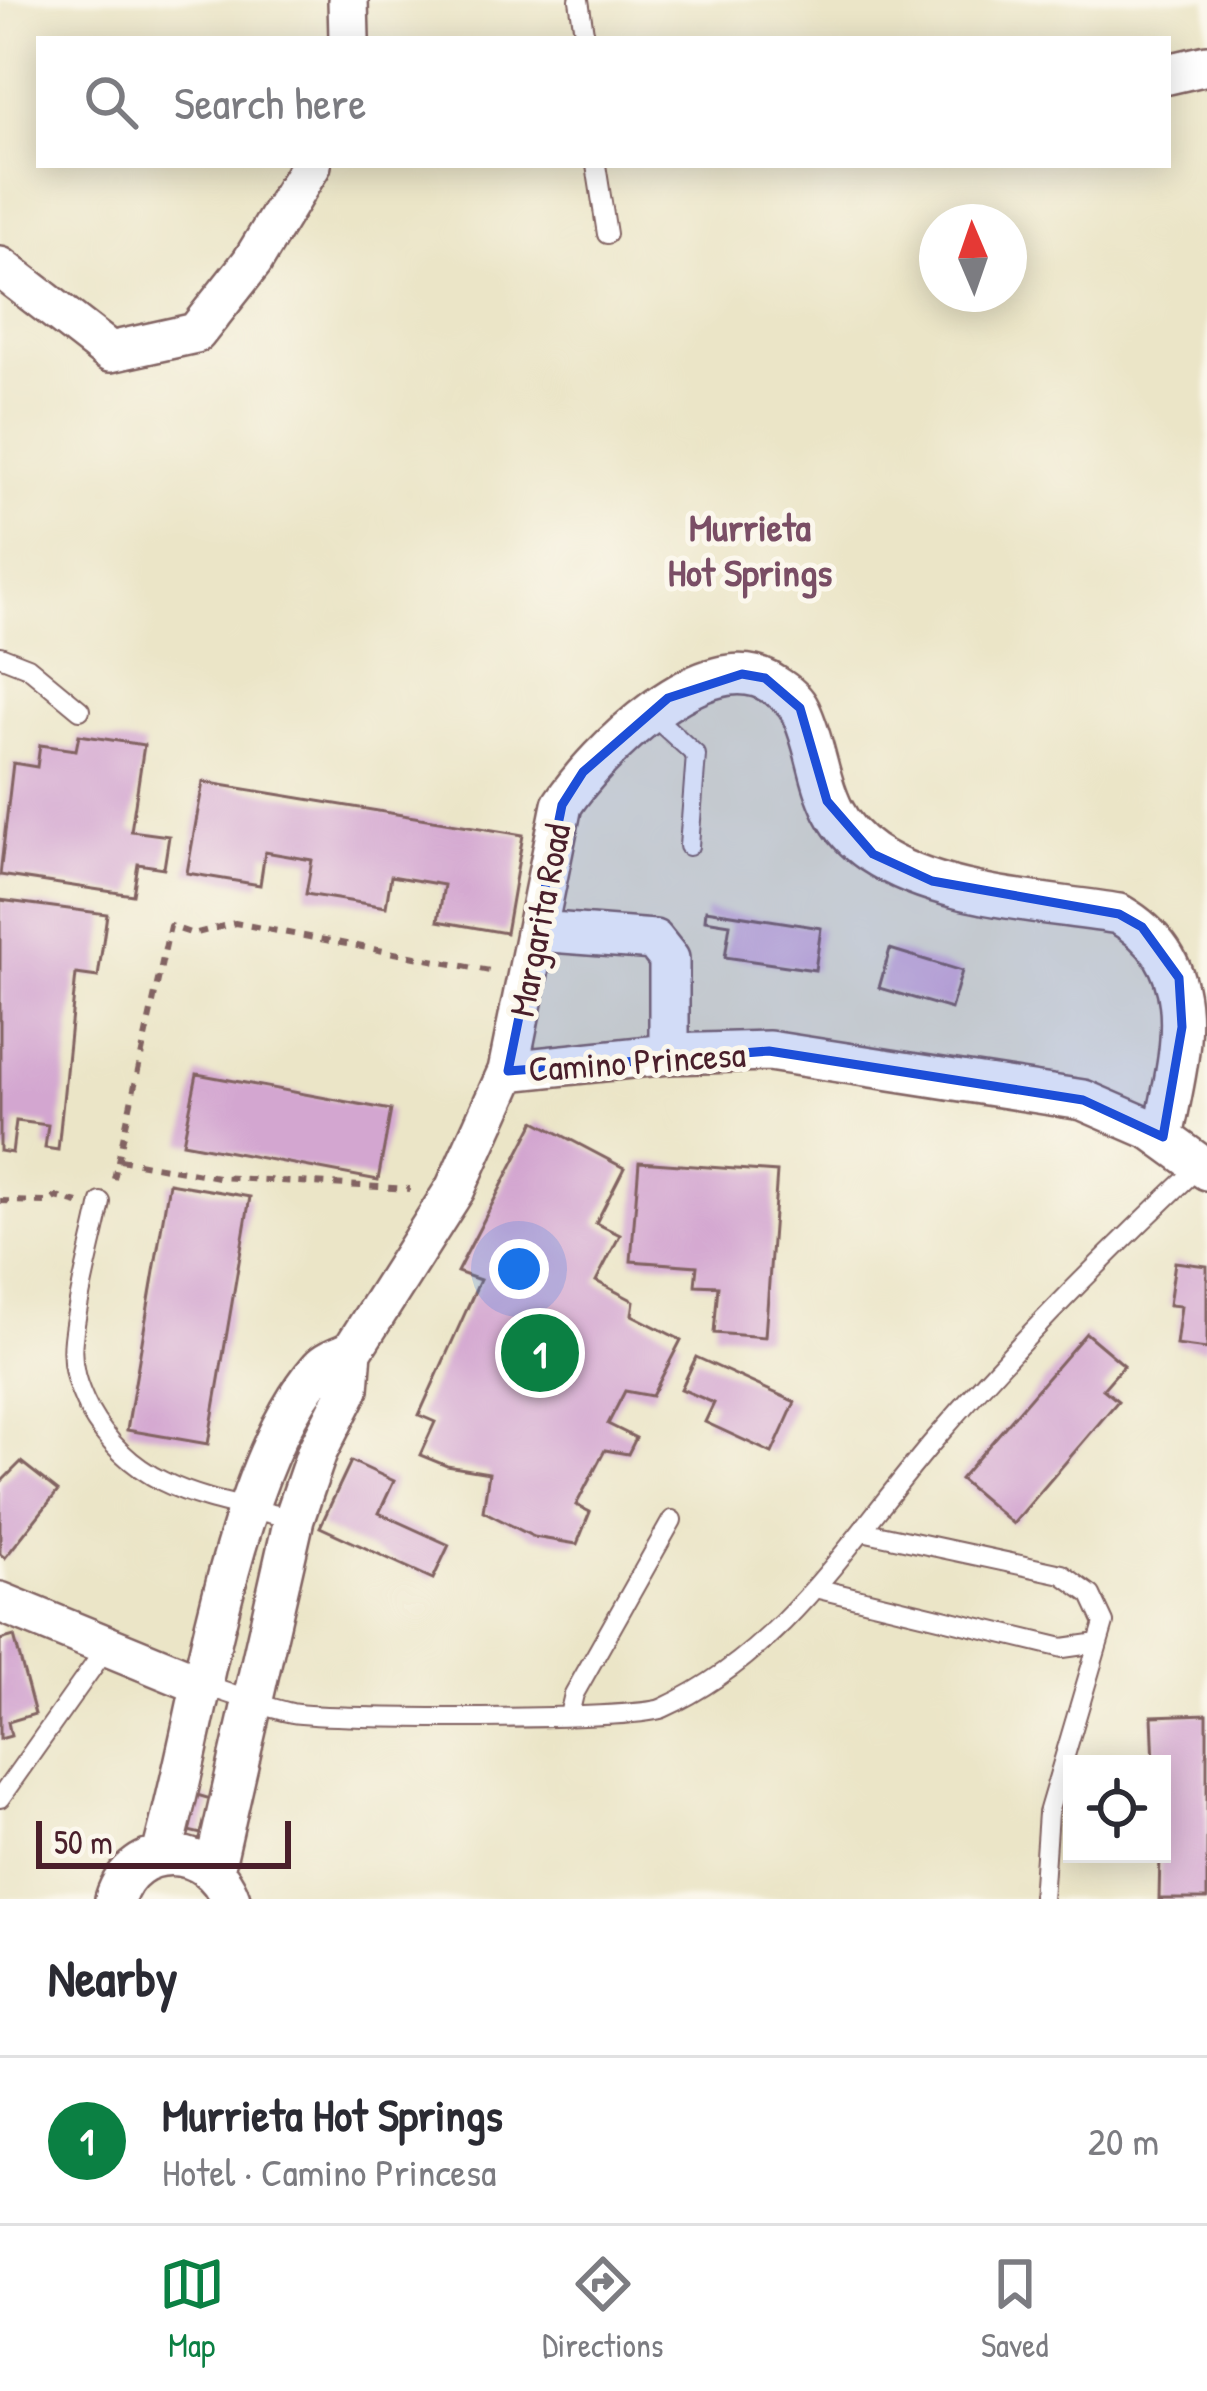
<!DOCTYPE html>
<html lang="en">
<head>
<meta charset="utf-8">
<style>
	:root { --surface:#fff; --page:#f7f7f7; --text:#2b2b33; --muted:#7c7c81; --line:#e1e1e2; --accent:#0b8043 }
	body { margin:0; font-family:"Patrick Hand",sans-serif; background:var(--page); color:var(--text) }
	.controls { position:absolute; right:36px; bottom:36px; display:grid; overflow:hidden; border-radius:0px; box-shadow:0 6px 30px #0003 }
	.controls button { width:108px; height:108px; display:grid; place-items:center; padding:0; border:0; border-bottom:3px solid var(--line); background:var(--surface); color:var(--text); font:60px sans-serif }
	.compass { position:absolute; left:919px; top:204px; width:108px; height:108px; border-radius:50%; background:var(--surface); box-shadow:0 6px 30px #0003; rotate:358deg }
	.scale { position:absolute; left:36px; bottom:30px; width:255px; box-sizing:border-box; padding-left:12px; border:6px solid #4a1f2b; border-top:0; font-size:33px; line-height:42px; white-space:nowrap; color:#4a1f2b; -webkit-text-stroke:9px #fbf7ec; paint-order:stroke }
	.you { position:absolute; left:519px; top:1269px; width:42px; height:42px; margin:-30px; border:9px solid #fff; border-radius:50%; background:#1a73e8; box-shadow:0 0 0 18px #1a73e833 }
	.badge { display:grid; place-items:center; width:78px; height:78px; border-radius:50%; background:var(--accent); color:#fff; font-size:39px; font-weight:700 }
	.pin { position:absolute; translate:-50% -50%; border:6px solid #fff; box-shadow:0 3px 12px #0006 }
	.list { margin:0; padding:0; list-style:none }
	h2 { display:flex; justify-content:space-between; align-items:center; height:156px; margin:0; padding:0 48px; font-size:51px }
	h2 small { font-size:39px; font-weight:400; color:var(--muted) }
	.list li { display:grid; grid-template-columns:78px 1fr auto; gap:36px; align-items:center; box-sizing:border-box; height:168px; padding:0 48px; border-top:3px solid var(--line) }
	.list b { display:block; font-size:45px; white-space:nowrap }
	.list p { margin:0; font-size:39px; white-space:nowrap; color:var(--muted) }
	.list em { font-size:39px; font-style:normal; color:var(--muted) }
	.icon { flex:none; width:66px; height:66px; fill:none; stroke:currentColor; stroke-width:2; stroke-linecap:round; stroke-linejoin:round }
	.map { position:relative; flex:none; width:1207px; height:1899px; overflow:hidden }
	.search { position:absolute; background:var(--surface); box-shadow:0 6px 30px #0003; left:36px; right:36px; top:36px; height:132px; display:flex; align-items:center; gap:30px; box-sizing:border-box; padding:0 42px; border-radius:0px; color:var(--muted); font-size:45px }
	.sheet { height:324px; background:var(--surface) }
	nav { display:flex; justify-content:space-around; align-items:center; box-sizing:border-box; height:168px; border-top:3px solid var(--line); background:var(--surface); font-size:33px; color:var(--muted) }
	nav a { display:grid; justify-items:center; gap:6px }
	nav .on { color:var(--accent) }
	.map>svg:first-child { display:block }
</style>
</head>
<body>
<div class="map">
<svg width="1207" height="1899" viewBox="0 0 1207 1899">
	<rect width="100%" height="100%" fill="#fbf7ec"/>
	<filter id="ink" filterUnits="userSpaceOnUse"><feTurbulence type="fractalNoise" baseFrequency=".00833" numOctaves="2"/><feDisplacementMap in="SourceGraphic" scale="24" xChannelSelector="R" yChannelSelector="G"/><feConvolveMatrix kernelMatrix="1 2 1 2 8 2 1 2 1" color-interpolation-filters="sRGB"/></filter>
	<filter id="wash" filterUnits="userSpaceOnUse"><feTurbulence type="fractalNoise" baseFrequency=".004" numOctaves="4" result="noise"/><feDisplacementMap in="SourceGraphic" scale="48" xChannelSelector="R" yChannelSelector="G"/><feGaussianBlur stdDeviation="2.7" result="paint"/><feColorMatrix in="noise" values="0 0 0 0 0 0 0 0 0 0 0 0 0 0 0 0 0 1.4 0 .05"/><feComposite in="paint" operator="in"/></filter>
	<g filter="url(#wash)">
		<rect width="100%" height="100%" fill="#ebe5c7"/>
		<g id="blocks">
			<path fill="#d3a6d0" d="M79,735L144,745L131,831L169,836L164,868L138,864L133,895L0,875L13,763L37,767L40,745L76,750Z
				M203,782L523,835L506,933L438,921L444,885L391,876L386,907L306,894L312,860L265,852L260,885L187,873Z
				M0,900L107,914L98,977L76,974L58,1150L45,1148L48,1125L16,1121L12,1153L0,1151Z
				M706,910L821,928L815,970L725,957L730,924L705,920Z
				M890,949L962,971L951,1009L879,988Z
				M197,1074L391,1110L378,1180L183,1143Z
				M535,1121L624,1168L596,1223L620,1235L596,1281L634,1301L632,1315L681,1340L652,1396L625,1391L608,1424L636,1438L628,1454L605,1450L576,1505L590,1512L577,1544L534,1537L483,1511L489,1473L447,1466L420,1455L435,1422L419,1415L480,1280L457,1272Z
				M639,1162L777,1172L765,1337L714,1333L718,1286L695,1285L697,1266L631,1261Z
				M169,1183L250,1197L208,1444L127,1430Z
				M1175,1262L1207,1266V1349L1176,1345L1181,1306L1169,1305Z
				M1086,1333L1124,1365L1103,1389L1118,1401L1013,1524L960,1479Z
				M696,1357L795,1402L772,1453L705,1422L714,1403L681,1389Z
				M351,1461L394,1481L379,1513L449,1545L433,1579L320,1527Z
				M21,1462L58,1491L5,1558L0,1554V1483Z
				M14,1636L35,1714L8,1722L11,1736L0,1739V1640Z
				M1207,1714V1899H1159L1162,1764H1154L1152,1716Z
				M190,1793L211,1799L201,1834L180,1829Z"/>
		</g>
	</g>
	<g filter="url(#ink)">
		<use href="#blocks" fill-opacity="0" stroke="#826462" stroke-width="3"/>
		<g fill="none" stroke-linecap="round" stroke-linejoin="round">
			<defs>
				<path id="service" d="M579,0L585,39
					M596,165L607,234
					M0,656L28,667L80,710
					M651,714L696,755L689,846
					M101,1202C92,1247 78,1293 73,1339C70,1366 77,1386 89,1410C135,1493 209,1498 294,1519
					M862,1531L1062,1574L1091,1595L1104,1623L1048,1813L1042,1899
					M815,1588L1063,1648L1098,1643
					M205,1686C233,1694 263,1707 292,1713C331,1720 636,1721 663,1708C787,1651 851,1537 937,1437C1020,1340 1108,1252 1202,1164
					M569,1715L574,1694L672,1520
					M0,1798L109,1644"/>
				<path id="minor" d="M348,0L349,39
					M1168,74L1207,65
					M0,267L110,352L196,333L252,262L311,165
					M538,931L654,940L669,959V1054
					M508,1071L562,805C595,755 708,639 774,685C784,691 795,699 800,710C825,763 815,814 872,853C940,898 1040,901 1119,914C1207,965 1180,1053 1163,1137
					M0,1602L205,1686
					M162,1854C201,1718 230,1471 320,1368C328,1359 342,1356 352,1351
					M214,1870L294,1519L317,1452L349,1389L352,1351L455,1189L508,1071L669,1054L769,1051L1083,1100L1152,1130L1207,1170
					M115,1899C133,1839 210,1843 230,1899"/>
			</defs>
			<use href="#service" stroke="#826462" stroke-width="22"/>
			<use href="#minor" stroke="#826462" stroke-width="44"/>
			<path stroke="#826462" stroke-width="6" stroke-dasharray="9 9" stroke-linecap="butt" d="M120,1160L218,1177L410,1189
				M114,1179L170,926L193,934L235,923L495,972
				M0,1201L49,1202L56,1197L78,1203"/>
			<use href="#service" stroke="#fff" stroke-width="18"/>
			<use href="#minor" stroke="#fff" stroke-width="39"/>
		</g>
	</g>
	<path fill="#1d4ed8" fill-opacity="0.2" stroke="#1d4ed8" stroke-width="9" stroke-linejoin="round" d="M742,674L765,678L800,708L827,801L873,854L932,881L1119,914L1142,927L1179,978L1182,1027L1163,1137L1083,1100L769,1051L508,1071L562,805L583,772L668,698Z"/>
	<g text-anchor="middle" stroke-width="10" stroke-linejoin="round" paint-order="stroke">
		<g font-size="36" fill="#4a1f2b" stroke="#fbf7ec">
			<text transform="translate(539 920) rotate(-79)" y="13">Margarita Road</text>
			<text transform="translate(637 1061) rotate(-4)" y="13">Camino Princesa</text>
		</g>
		<g font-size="39" font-weight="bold" fill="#7a4e65" stroke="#fbf7ec">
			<text x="750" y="541">Murrieta<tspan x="750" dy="45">Hot Springs</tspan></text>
		</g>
	</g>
</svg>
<div class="controls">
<button><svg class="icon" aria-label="locate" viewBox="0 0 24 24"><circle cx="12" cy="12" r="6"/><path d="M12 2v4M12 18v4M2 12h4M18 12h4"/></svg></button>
</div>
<svg class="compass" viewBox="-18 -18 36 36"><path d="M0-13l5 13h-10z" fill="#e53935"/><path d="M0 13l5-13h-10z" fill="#7c7c81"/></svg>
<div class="scale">50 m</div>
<div class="you"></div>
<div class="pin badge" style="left:540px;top:1353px">1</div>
<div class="search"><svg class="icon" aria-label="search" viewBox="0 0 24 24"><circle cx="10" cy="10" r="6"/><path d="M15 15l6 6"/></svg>Search here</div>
</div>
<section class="sheet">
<h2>Nearby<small></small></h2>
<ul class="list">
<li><span class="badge">1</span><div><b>Murrieta Hot Springs</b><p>Hotel · Camino Princesa</p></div><em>20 m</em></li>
</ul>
</section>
<nav>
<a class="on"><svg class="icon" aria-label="map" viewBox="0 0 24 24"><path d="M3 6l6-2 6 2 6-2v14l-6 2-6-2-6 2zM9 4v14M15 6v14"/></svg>Map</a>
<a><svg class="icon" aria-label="directions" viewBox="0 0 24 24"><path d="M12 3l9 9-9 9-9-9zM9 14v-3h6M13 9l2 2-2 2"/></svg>Directions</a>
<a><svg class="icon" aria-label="saved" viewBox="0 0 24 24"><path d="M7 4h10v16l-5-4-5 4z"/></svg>Saved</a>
</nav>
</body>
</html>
